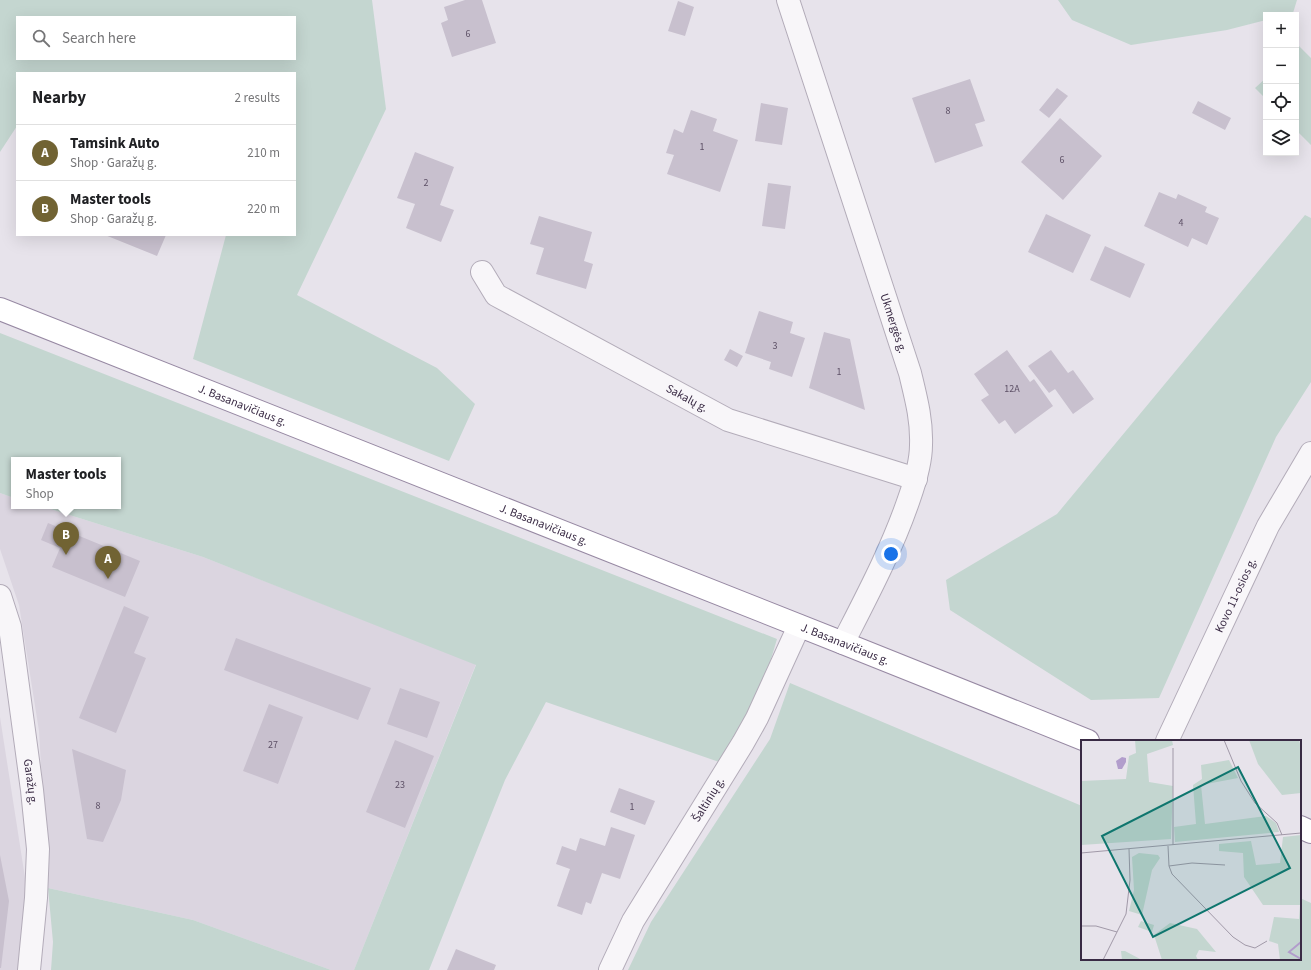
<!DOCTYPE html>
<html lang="en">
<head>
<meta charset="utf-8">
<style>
	:root { --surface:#fff; --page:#f2f2f2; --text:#202124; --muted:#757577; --line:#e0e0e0; --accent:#716333 }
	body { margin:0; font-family:"Source Sans 3",sans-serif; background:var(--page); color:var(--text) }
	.controls { position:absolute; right:12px; top:12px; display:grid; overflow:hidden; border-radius:0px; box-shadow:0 4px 16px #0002 }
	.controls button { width:36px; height:36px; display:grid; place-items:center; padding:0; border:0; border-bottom:1px solid var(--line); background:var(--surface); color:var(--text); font:20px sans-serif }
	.you { position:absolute; left:891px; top:554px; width:14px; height:14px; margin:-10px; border:3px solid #fff; border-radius:50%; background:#1a73e8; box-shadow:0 0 0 6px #1a73e833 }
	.badge { display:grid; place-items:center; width:26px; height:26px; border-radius:50%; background:var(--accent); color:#fff; font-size:13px; font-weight:700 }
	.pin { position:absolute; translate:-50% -33px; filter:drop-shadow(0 1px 2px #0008) }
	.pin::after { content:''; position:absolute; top:21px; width:14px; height:12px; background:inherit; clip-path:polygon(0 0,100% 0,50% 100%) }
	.popup { position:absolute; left:11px; top:457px; width:110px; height:52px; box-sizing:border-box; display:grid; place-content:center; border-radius:0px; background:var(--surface); filter:drop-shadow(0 1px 3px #0005); font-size:13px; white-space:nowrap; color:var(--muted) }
	.popup b { font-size:15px; color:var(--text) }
	.popup::after { content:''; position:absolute; left:50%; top:100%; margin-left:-8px; border:8px solid transparent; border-top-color:var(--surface) }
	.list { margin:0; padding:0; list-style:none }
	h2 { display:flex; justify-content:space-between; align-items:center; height:52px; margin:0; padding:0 16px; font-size:17px }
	h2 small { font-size:13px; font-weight:400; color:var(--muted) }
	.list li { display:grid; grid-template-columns:26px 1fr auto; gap:12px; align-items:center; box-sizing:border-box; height:56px; padding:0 16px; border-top:1px solid var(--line) }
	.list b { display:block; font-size:15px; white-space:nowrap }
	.list p { margin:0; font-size:13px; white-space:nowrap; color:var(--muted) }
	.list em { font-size:13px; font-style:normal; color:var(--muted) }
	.icon { flex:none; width:22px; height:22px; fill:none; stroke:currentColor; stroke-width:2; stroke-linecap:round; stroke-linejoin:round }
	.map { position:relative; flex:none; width:1311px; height:970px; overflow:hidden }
	.search { position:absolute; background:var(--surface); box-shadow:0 4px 16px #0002; left:16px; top:16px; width:280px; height:44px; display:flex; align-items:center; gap:10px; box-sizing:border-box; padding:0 14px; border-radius:0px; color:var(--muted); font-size:15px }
	.panel { position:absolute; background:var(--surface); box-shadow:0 4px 16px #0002; left:16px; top:72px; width:280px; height:164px; border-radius:0px }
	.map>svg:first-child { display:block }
</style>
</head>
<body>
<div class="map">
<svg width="1311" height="970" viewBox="0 0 1311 970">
	<rect width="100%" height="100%" fill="#e7e3eb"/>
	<path fill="#dbd5e0" d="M0,493L14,498V506H41L203,557L476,664L354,970H331L193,920L48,888L39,731L19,605L0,549Z
		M0,717L28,897L19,970H0Z"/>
	<path fill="#c4d6d0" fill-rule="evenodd" d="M0,0H372L386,109L297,295L437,368L475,404L449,461L193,359L226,235H295V73H55L52,72L51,73H17V126L0,152ZM17,17H295V59H17Z
		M1058,0H1297L1293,13L1284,15H1266V20L1227,30L1131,45L1072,20Z
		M1299,46L1311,58V145L1296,130V49Z
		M1266,78V99L1255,88Z
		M1305,215L1311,218V382L1276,437L1159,698L1091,700L950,610L946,580L1057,514Z
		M0,333L777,639L766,676L722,763L546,702L505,780L429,970H354L476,665L203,557L41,506H118V460H14V498L0,493Z
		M790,683L1082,806V959H1300V898L1311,903V970H628L651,922L770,739Z
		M48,888L193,920L331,970H51L53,942Z"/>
	<path fill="#c8c0ce" d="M465,0H482L496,43L452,57L441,23L448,20L444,7Z
		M678,1L694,7L685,36L668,31Z
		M970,79L985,121L975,124L983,146L935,163L912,98Z
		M1057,88L1068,96L1049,118L1039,110Z
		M1198,101L1231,118L1225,130L1192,113Z
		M761,103L788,108L782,145L755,141Z
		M691,110L717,119L713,131L738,140L720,192L667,174L674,155L666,153L674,129L683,133Z
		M1060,118L1102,156L1063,200L1021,162Z
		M415,152L454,167L440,205L454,210L441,242L406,228L415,204L397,198Z
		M768,183L791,186L785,229L762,226Z
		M1159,192L1176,199L1178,194L1207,207L1205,212L1219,218L1207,245L1192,238L1188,247L1144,226Z
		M1046,214L1091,235L1073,273L1028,252Z
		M539,216L592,232L584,261L593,264L586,289L536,274L544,248L530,244Z
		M105,235H166L157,256Z
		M1105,246L1145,264L1130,298L1090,280Z
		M759,311L793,322L790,333L805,338L792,377L769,369L771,362L745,353Z
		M824,332L850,339L865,410L809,388Z
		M730,349L743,356L737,367L724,360Z
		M1007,350L1030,382L1034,379L1053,406L1015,434L1005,420L999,424L981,400L989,395L974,374Z
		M1051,350L1068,373L1073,370L1094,399L1073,414L1055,389L1049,393L1028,366Z
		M48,523L140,561L125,597L52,567L60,548L41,540Z
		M124,606L149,617L134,653L146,658L116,733L79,718Z
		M236,638L371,688L358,720L224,670Z
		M400,688L440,702L427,738L387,724Z
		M269,704L303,717L278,784L243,771Z
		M395,740L434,756L405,828L366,812Z
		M72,749L126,770L121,800L103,842L87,839Z
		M619,788L655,801L645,825L610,812Z
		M611,827L635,835L620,879L602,873L591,904L586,902L582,915L557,906L570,869L556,864L562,846L576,851L580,838L605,846Z
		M0,855L9,901L1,968H0Z
		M456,949L496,965L494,970H447Z"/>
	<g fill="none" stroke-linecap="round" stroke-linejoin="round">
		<defs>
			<g id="street">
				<path id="s1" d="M788,0L910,373C916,398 922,420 921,445C921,463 915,482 909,499C892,549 867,596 843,643"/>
				<path id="s2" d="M482,272L496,295L728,420L916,479"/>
				<path id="s3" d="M0,596L10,627L32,790L38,849L36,898L29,970"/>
				<path id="s4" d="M1167,741L1268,526L1311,453"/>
				<path id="s5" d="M610,970L633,921L743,743L757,718L799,626"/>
			</g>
			<g id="highway">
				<path id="s6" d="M0,309L843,643L1088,741"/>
				<path d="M1300,827L1311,832"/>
			</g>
		</defs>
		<use href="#street" stroke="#b3acb9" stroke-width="24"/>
		<use href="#highway" stroke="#9789a3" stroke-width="24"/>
		<use href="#street" stroke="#f8f6f9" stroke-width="22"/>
		<use href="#highway" stroke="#fff" stroke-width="22"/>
	</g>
	<g text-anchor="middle" stroke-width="3" stroke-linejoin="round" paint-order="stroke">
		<g font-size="10" fill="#5d5066">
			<text x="468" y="37">6</text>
			<text x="948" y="114">8</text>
			<text x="702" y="150">1</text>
			<text x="1062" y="163">6</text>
			<text x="426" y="186">2</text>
			<text x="1181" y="226">4</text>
			<text x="775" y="349">3</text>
			<text x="839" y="375">1</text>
			<text x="1012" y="392">12A</text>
			<text x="273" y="748">27</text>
			<text x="400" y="788">23</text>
			<text x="98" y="809">8</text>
			<text x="632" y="810">1</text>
		</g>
		<g font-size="12" fill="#392a44" stroke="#f6f3f8">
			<text dy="4" stroke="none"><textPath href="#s1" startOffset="340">Ukmergės g.</textPath></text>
			<text dy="4" stroke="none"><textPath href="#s2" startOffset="244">Sakalų g.</textPath></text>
			<text dy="4" stroke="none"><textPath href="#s6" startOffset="261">J. Basanavičiaus g.</textPath></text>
			<text dy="4" stroke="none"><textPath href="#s6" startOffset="585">J. Basanavičiaus g.</textPath></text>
			<text dy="4" stroke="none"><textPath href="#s4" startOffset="161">Kovo 11-osios g.</textPath></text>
			<text dy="4" stroke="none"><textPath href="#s6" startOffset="909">J. Basanavičiaus g.</textPath></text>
			<text dy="4" stroke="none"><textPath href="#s3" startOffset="189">Garažų g.</textPath></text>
			<text dy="4" stroke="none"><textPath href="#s5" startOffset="197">Šaltinių g.</textPath></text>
		</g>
	</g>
	<g transform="translate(1081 740)">
		<rect width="220" height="220" fill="#e7e3eb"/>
		<path d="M54,0H91L92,5L66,14L68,42L92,46L90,99L0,105V41L45,39L48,16L55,13ZM168,0H218L220,7V53L201,55L177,24ZM148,20L157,38L120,45L124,84L185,76L195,83L198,92L94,102L93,87L115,84L112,45L121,39L120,25ZM220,95V220H199L197,204L188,201L193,177L218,179L219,165H182L163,137L162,113L138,111V104L170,101L175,125L199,123L202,97ZM58,113L77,115L79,118L71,130L61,175L48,171L53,150L51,117ZM60,181L73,185L71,192L57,187ZM89,183L116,189L135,212L118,210L115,216L117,220H81L73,195ZM40,211H44L61,220H41Z" fill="#c4d6d0"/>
		<path d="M41,17L45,18V22L41,29H37L35,21Z" fill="#b29dcc"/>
		<path fill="none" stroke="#b29dcc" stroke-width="2" d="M220,202L208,212L220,219"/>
		<path fill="none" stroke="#a199a8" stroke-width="1" d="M143,0L160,41L174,63L196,83L201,95M92,8V105M87,106L88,126L91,134L152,197L164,205L174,208L186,201M0,113L220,93M88,126L111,123L144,125M0,186H15L36,192M22,220L45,174L49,140L48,109"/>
		<path fill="#0f766e" fill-opacity="0.15" stroke="#0f766e" stroke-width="2" d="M157,27L209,128L72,197L21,96Z"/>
		<rect width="220" height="220" fill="none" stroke="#392a44" stroke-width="2"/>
	</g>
</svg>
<div class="controls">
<button>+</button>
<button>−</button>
<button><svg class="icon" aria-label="locate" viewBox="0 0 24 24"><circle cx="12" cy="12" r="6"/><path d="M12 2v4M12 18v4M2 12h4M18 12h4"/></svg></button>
<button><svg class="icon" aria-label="layers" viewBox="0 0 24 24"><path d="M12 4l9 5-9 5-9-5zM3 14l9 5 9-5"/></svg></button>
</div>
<div class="you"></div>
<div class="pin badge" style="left:108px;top:579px">A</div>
<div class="pin badge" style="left:66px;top:555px">B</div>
<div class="popup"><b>Master tools</b>Shop</div>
<div class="search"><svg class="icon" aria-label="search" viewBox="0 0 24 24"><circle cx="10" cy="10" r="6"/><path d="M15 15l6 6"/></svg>Search here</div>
<section class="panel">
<h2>Nearby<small>2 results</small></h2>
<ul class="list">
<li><span class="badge">A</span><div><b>Tamsink Auto</b><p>Shop · Garažų g.</p></div><em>210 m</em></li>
<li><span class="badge">B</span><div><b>Master tools</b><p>Shop · Garažų g.</p></div><em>220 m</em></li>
</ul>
</section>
</div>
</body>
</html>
